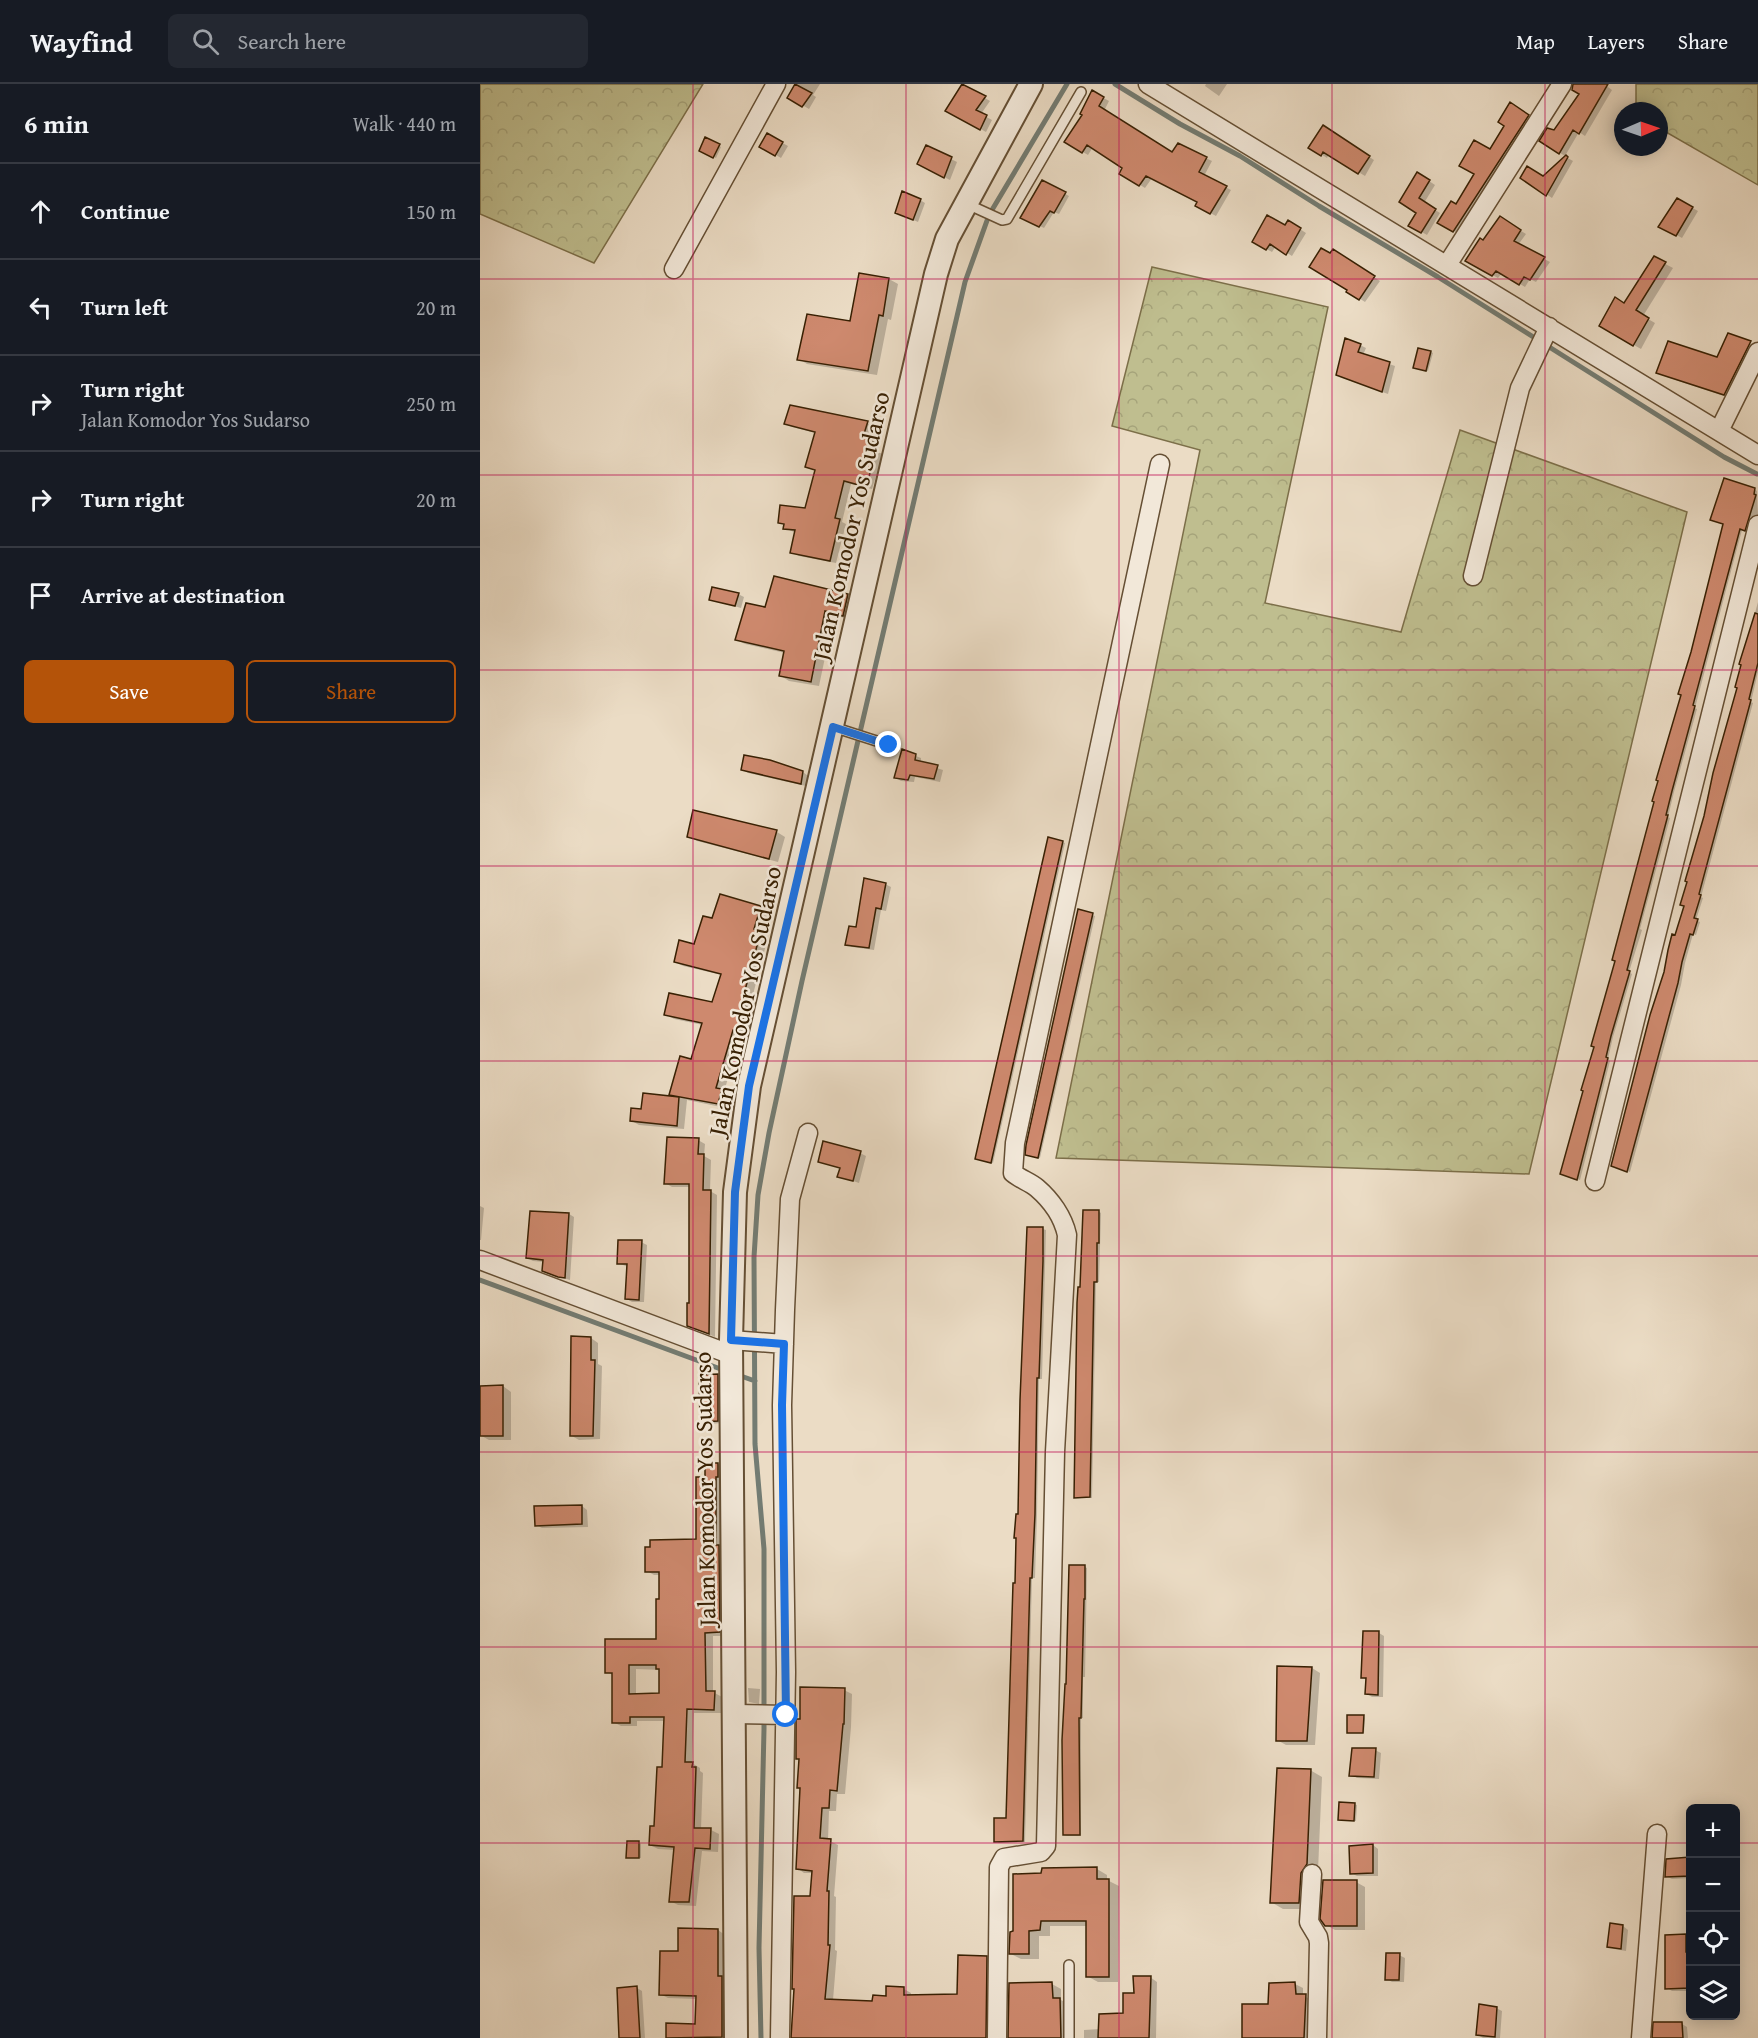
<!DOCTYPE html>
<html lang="en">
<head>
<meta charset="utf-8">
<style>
	:root { --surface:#171b24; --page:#242831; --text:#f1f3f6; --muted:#9ea1a6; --line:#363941; --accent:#b45309 }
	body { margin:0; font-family:"Gentium Book Plus",serif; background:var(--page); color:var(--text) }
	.controls { position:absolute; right:18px; bottom:18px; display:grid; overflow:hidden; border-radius:9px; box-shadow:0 3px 15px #0003 }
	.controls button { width:54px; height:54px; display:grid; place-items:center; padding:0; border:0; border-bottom:2px solid var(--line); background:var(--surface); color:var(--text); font:30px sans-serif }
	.compass { position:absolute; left:1134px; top:18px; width:54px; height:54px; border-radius:50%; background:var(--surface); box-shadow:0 3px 15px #0003; rotate:88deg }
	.stop { position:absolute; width:18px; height:18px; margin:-14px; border:4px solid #1a73e8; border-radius:50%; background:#fff }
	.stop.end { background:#1a73e8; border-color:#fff; box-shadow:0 2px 6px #0008 }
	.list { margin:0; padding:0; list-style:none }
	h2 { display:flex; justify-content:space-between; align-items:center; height:78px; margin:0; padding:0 24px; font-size:26px }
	h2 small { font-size:20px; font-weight:400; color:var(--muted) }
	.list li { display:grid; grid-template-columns:39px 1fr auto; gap:18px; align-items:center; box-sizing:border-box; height:96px; padding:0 24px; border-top:2px solid var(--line) }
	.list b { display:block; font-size:22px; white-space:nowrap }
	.list p { margin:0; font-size:20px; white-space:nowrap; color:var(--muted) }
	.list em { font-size:20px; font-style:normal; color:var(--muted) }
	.actions { display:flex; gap:12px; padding:18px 24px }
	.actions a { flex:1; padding:14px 0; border:2px solid var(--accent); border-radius:9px; text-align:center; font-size:21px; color:var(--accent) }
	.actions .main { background:var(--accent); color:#fff }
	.icon { flex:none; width:33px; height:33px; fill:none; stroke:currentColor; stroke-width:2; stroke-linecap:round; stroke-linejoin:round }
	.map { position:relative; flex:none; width:1278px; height:1954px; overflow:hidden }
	header { display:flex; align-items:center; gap:36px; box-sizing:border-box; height:84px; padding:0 30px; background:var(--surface); border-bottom:2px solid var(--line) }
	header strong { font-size:28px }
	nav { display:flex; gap:33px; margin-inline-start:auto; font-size:21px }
	.search { width:420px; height:54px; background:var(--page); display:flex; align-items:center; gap:15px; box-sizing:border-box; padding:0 21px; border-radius:9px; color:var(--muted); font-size:22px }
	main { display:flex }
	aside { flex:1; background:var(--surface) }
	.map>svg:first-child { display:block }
</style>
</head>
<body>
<header>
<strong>Wayfind</strong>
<div class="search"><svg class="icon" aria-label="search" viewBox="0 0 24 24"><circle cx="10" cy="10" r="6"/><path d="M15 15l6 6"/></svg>Search here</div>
<nav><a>Map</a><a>Layers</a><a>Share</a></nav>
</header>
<main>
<aside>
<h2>6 min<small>Walk · 440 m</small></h2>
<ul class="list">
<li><svg class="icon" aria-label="ahead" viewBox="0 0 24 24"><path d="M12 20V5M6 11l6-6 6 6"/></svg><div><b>Continue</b></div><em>150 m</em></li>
<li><svg class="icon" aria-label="left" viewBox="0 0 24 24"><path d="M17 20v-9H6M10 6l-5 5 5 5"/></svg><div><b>Turn left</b></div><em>20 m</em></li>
<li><svg class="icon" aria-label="right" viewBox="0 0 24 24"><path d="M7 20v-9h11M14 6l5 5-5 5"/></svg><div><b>Turn right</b><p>Jalan Komodor Yos Sudarso</p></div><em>250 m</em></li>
<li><svg class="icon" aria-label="right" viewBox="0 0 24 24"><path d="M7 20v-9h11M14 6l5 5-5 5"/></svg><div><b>Turn right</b></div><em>20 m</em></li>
<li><svg class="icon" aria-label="arrive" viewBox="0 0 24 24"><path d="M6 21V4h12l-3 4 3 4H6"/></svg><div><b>Arrive at destination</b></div></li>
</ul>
<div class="actions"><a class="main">Save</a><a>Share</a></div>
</aside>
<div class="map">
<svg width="1278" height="1954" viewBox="0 0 1278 1954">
	<defs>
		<pattern id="forest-crowns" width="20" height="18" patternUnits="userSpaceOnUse" patternTransform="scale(1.5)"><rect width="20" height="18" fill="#bfbe8f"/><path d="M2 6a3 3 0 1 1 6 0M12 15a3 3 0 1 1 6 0" fill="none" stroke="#a5a37a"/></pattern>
	</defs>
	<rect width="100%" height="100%" fill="#ebdcc5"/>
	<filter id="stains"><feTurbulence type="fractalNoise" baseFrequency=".00333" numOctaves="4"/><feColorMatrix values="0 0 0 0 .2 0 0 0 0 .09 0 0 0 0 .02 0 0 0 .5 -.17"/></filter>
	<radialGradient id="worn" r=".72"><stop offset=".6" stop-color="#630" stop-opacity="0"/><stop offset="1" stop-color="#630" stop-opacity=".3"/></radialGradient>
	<path fill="url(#forest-crowns)" stroke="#7c6f49" stroke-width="1.5" d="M0,0H223L114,179L0,130Z
		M1156,0H1278V101L1179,44V27H1156Z
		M672,183L848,223L785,519L921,548L980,346L1207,428L1049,1090L576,1074L720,366L632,342Z"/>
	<path fill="#0003" fill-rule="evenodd" d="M317,0H340L333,11L336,13L329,25L309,13Z
		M726,0H747L739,12L725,2Z
		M1099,0H1124L1132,6L1105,52L1099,48L1085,72L1061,57L1075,47L1101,10Z
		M483,1L510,17L501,30L512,36L506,48L467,26Z
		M613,8L629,17L624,27L692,69L698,61L732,77L724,92L751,106L736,132L717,122L719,118L672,94L665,104L641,89L644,84L613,63L608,71L586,58L604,31Z
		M1036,23L1053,35L979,150L959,138L977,122Z
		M844,43L894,76L885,92L849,70L847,74L830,63Z
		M288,51L308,62L301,74L281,62Z
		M226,55L241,63L236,74L221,67Z
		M447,63L477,78L470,96L444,83Z
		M1086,73L1093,77L1072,114L1042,94H1064Z
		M943,93L955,101L944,119L960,129L947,151L930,141L938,128L921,117Z
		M563,98L589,112L579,130L574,128L564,144L542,133Z
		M440,116L445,119L438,138L422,131Z
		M1198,116L1218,127L1202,154L1181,142Z
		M1020,134L1046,150L1038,161L1070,178L1056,198L1050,195L1045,203L1022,189L1018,194L987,177L1004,158Z
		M809,138L826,149L812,172L796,162L792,168L774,158L806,143Z
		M853,167L900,197L885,218L868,207L850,171Z
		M1174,174L1193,184L1163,232L1175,239L1161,265L1121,242L1144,221Z
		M380,191L409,195L418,200L411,236L408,235L397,291L327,280L319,275L372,239Z
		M1248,251L1278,263L1253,315L1187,293L1178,288L1238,274Z
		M880,261L886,264L883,271L915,282L908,310L863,294Z
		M951,268L953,269L948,287L937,285Z
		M387,339L394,343L391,353L400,358L397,368L403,370L392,405L371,400L362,438L366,440L356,479L319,472L312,468L316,449L305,444V441L300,438L326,425L337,387L327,383L336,349L312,343L306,340Z
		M1274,405L1277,407L1278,431L1273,434L1268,447L1262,446L1255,472L1215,624L1217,625L1194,708L1188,733L1190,734L1160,845L1162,846L1149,888L1152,890L1133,953L1128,975L1130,977L1100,1096L1085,1091L1203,611L1200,609Z
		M296,494L368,511L376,516L372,536L354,531L339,602L309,597L301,592L305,569L265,560L257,556L286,525Z
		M258,510L264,513L261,524L230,515Z
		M1278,518V588L1271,618L1273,619L1221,813L1223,814L1216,836L1220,838L1216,851L1213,850L1205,879L1201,901L1150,1088L1135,1083L1206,822L1259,604L1263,581L1261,580Z
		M423,667L441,674V679L463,686L460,698L435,693L434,698L421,697L416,694Z
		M263,686L323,688L328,692L326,702L268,689Z
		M214,727L297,748L305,753L298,778L217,757L209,752Z
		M582,758L585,759L513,1079L499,1076Z
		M405,800L411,803L406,827L401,826L394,866L372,863L367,860Z
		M241,811L281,823L289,828L281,849L288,853L269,926L274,929L267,951L261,949L244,1008L250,1011L246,1024L207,1016L204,1045L159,1041L152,1037L162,1026L198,1014L191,1010L212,977L223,941L194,935L186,930L233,920L242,891L203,882L195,878L215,861L233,835Z
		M599,827L615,832L560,1074L549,1072Z
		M218,1056L225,1060L224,1072L231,1076L230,1107L237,1111L235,1253L208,1241L210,1221L211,1103H192L185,1099Z
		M380,1069L386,1072L379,1099L359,1092L361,1084L340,1077Z
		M0,1122L4,1124L1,1156H0Z
		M618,1127L621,1129L619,1198H616L612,1414H597L595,1413Z
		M51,1128L89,1130L94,1133L90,1196L69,1190L64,1187V1178L53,1177L47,1174Z
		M563,1145L566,1146L562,1295H559L557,1432L555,1494H552L545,1758L519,1759L516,1757L527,1735L539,1431Z
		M161,1158L167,1161L164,1218H152L147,1215L148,1183L138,1179Z
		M111,1254L118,1259V1280L122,1282L120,1355L99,1356L92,1352Z
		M237,1291L243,1295V1339L227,1340L221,1337Z
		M23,1302L31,1308V1356H9L0,1351Z
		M238,1380L246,1385L247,1552H233V1608L242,1613V1629H214L212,1679L220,1684V1687L223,1689L221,1745L231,1746L239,1750L238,1768L222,1767L216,1822L198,1821L190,1817L195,1766L178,1765L170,1761L176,1744L183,1685L185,1637H157V1642H141L133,1638V1591L127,1588L178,1556L181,1491H174L167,1487L218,1457L227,1395ZM156,1585L181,1586L180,1611H156Z
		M102,1422L107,1426L108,1443L62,1444L56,1441Z
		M605,1483L607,1484L605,1593H603V1634H601V1752H587L584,1751Z
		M899,1549L904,1552L903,1613H892L887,1610V1596L882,1593Z
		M832,1584L840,1589L835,1661H806L797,1656Z
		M268,1604L280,1605L279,1620L269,1618Z
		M364,1606L372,1610L371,1643L365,1710H357L356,1727H349L348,1756L358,1761L354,1812L356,1813L355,1866L357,1867L353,1916L394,1918L424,1905L431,1909V1912L479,1911L506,1873L514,1878L513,1954H315L333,1789H324L317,1784L321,1705L318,1703Z
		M883,1632L885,1634L884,1649L869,1648Z
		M895,1666L901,1669L899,1695L877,1694L871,1691Z
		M830,1686L842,1693L838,1787L831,1825H803L791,1818Z
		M874,1720L877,1721L876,1737L860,1735Z
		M159,1758L161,1760V1774L147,1773Z
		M893,1761L898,1765V1792H877L871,1789Z
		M1210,1774V1794L1192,1795L1186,1792L1188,1776Z
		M617,1785L627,1791V1796L639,1802L638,1898H618L607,1892V1842H570V1852H559V1875H541L531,1870V1849Z
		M876,1798L885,1803V1846H855L846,1841Z
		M1143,1842L1148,1846L1146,1867L1134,1865L1129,1862Z
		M238,1846L245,1851L250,1954H187V1941H217V1915L188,1914L180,1910L199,1869Z
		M1206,1851L1210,1854V1907H1192L1187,1904Z
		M919,1871L925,1874L924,1898H912L907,1895Z
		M670,1893L677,1898L676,1954H604V1946L620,1945L644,1930Z
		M572,1900L581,1905V1916L588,1920L589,1954H529Z
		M815,1900L823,1904V1912L833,1916L832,1954H764L790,1921Z
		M157,1904L162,1907L165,1954H139Z
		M1016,1924L1022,1927L1020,1954H1003L998,1951Z
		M1202,1940L1207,1943L1208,1954H1173Z"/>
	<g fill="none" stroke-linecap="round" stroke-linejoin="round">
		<path stroke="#737c73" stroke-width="5" d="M635,0L700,40L760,72L839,122L958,193L1244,373L1277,390
			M0,1196L246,1287
			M258,1291L275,1297
			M281,1954L279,1864L284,1645V1465L275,1360L274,1173L278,1111L289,1049L322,897L485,198L509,131L587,0"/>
	</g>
	<path fill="#ce896e" stroke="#382003" stroke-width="1.5" fill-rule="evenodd" d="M315,0L332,9L322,23L307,14Z
		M482,0L506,12L496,26L507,31L500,46L465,27Z
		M1093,0H1128L1099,50L1093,46L1079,70L1059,57L1067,44L1074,46L1099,10L1092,6Z
		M612,6L624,13L619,22L692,68L698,59L727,73L719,88L747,102L730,130L715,122L717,118L666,92L659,102L639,90L642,84L607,61L602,69L584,58L602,31L600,30Z
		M1030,18L1049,31L973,148L957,139L971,117L976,120L994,90L979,82L994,56L1010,65L1024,42L1018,38Z
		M843,41L890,72L878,90L843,68L841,72L828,64Z
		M287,49L303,58L295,72L279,63Z
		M225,53L240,60L233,74L219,67Z
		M446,61L472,73L464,94L437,80Z
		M1086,71L1088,73L1066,112L1040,94L1047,82L1063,92Z
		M937,88L950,96L939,114L956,125L941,149L928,142L936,129L919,118Z
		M562,96L586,108L574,129L570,127L559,143L540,134Z
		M422,107L441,115L433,136L415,129Z
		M1197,114L1213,123L1196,152L1178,143Z
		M787,131L805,141L808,136L821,144L806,171L790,160L786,166L772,158Z
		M1020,132L1041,146L1034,157L1065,173L1050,196L1044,193L1039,201L1016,187L1012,192L985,177L1000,154L1003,156Z
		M841,164L850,169L853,165L895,192L879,216L866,208L867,206L829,183Z
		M1174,172L1186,178L1156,226L1169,234L1153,262L1119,242L1135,213L1144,219Z
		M379,189L409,194L403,232L399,231L388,287L317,276L327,230L370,237Z
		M1248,249L1271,257L1244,311L1176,289L1188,257L1237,273Z
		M865,254L881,260L878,268L910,278L902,308L856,291Z
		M938,264L951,267L946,287L933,284Z
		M310,321L388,337L384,350L394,353L391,364L397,365L386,403L364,397L355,434L360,435L350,477L310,469L315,446L303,445L304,440L298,439L300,421L325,424L335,386L325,383L335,348L304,340Z
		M1244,394L1275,404L1274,410L1276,411L1265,447L1260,445L1213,621L1215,622L1192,707L1186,731H1188L1147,886L1150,887L1131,952L1126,973L1128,974L1097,1096L1080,1090L1103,1007L1101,1006L1114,963L1111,962L1135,877L1132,876L1174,718L1172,717L1178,697L1176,696L1201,611L1198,610L1211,568L1243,440L1230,436Z
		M294,492L368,510L363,532L345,527L331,598L299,592L304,567L255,556L266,519L285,523Z
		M232,503L259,509L255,522L229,516Z
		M1275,529L1278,530V579L1269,615L1271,616L1219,810L1221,811L1214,834L1218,835L1213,851L1210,850L1202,878L1198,899L1147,1088L1131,1082L1170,931L1184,888L1188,866L1192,850L1195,851L1204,822L1200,821L1207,798L1205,797L1224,732L1233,689L1257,604L1255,603L1261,581L1259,580Z
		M422,665L436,670L435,676L458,681L454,695L430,691L428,696L414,694Z
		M264,671L290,676L323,687L321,700L261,686Z
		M213,726L297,746L289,775L207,753Z
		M568,753L583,757L511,1079L495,1075Z
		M384,794L406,799L401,825L396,824L389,864L365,861L369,842L376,843Z
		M240,810L281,822L274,845L281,847L261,921L267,923L259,947L253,946L236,1004L242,1005L238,1020L189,1011L200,972L211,975L222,939L184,931L189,909L232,918L241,890L194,878L199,856L214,860L223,832L232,834Z
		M598,825L613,829L558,1074L545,1071L546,1061Z
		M163,1009L199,1013L197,1042L150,1037L151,1024L161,1025Z
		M187,1053L219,1054L218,1070H224L223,1106H231L229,1250L207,1242V1219H209V1100H184Z
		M343,1057L381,1067L373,1097L357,1093L360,1084L338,1078Z
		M603,1126H619V1159H617V1198H614L610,1413L594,1414L597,1219L598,1203H600Z
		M50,1127L89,1129L85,1194L78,1193L62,1187L63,1176L46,1174Z
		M547,1143H563V1177L559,1294H557L555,1430L552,1494H550L543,1757L514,1758V1734H526L533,1499H535L536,1454H534L536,1430H538L540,1316Z
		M138,1156H162L159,1216L145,1215L147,1180H137Z
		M91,1252L111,1253V1276H115L113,1352H90Z
		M238,1290V1337L220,1338L219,1291Z
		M23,1301V1352H0V1302Z
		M225,1379H238V1393H236V1461H239L240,1548L225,1549L226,1607H235L234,1626L207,1625L205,1678H213L212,1683H216L214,1744H231L230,1765L215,1764L209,1818H189L194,1763L169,1761L170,1742H174L177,1683H182L184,1633H150V1639H132V1589H125V1555H176V1515H179V1488H165V1463H170V1456L216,1455V1393H225ZM149,1581H176V1585H179V1609L149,1610Z
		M102,1421V1440L55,1442L54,1422Z
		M589,1481H605V1515H604L601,1634H599L600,1751H583L582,1656L585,1600H586Z
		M883,1547H899L898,1611L885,1610L886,1594H881Z
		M797,1582L832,1583L827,1657H796Z
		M320,1603L365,1604L364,1640H363L357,1707L350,1706L349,1724H342L340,1754L351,1755L347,1807H349L348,1861H350L345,1915L392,1917L393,1911L406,1912V1902L424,1903V1911L477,1910L478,1871L507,1872L506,1954H311L314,1905H312L314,1812H330L332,1787L316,1785L320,1704H317L319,1675H316V1635H320Z
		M867,1631H884L883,1649H867Z
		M872,1664H896L894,1693L869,1692Z
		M797,1684L831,1685L827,1780L821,1789L819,1819H790Z
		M859,1718L875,1719L874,1737L858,1736Z
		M147,1757H159V1774H146Z
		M893,1760V1789L870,1790L869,1762Z
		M1210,1773V1792L1185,1793L1186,1775Z
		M617,1783V1795H629V1893H606V1837H561L560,1846L549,1847V1870H529L530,1848L533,1847V1790L561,1789L562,1784Z
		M843,1796H877V1842H845L840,1835Z
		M1130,1839L1143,1841L1141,1865L1127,1863Z
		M198,1844L238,1845V1892H242V1953L186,1954V1939L215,1940L216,1912L179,1911L180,1867H198Z
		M1206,1850V1868H1210V1904L1185,1905V1851Z
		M906,1869H920L919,1896H905Z
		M653,1892H671L669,1954H618L619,1930L643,1929V1909H654Z
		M572,1898L573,1914H580L581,1954H528L529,1899Z
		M815,1898L816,1910H826L824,1954H762V1920H788L789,1899Z
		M157,1902L160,1954H139L137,1904Z
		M999,1920L1017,1923L1015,1953L996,1951Z
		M1173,1938H1202L1203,1954H1172Z"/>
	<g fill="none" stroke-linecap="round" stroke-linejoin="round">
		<defs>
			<path id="service" d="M487,120L522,136L527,135L601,8
				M353,643L409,661
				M589,1954V1881"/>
			<path id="minor" d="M668,0L1278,371
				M967,181L1082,0
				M194,185L296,0
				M1239,347L1278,268
				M993,492L1040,304L1069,243
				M1115,1097L1278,441
				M0,1176L252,1271
				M251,1256L304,1260
				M255,1630L305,1631
				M832,1790L829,1838L838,1853L839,1859L837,1954
				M300,1954L306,1588L302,1321L305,1226L310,1115L328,1049
				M517,1954L519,1783L524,1774L561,1768L566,1762L575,1368L587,1151C583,1133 571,1116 557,1104C550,1098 540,1095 533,1089L535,1059L680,380
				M1161,1954L1177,1750"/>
			<path id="tertiary" d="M256,1954L251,1256L255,1108L269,1002L456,190L467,155L551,0"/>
		</defs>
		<use href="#service" stroke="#654f34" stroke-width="12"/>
		<use href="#minor" stroke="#654f34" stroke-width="21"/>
		<use href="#tertiary" stroke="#654f34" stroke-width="26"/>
		<use href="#service" stroke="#f2e8d9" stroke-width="9"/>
		<use href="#minor" stroke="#f2e8d9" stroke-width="18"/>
		<use href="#tertiary" stroke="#f2e8d9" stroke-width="22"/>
	</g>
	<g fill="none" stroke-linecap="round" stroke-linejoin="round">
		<path stroke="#1a73e8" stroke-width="8" d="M306,1631L302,1321L304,1260L251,1256L255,1108L269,1002L353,643L409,661"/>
	</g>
	<path fill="none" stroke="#c2185b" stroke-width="1.5" stroke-opacity="0.55" d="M213,0V1954M426,0V1954M639,0V1954M852,0V1954M1065,0V1954M0,195H1278M0,391H1278M0,586H1278M0,782H1278M0,977H1278M0,1172H1278M0,1368H1278M0,1563H1278M0,1759H1210M1256,1759H1278"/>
	<g text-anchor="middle" stroke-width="5" stroke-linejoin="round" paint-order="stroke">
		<g font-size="24" fill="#382003" stroke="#f2e8d9">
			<text transform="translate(371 442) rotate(-77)" y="8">Jalan Komodor Yos Sudarso</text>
			<text transform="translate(265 917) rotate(-78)" y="8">Jalan Komodor Yos Sudarso</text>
			<text transform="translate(225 1405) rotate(-91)" y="8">Jalan Komodor Yos Sudarso</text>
		</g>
	</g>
	<rect width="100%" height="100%" filter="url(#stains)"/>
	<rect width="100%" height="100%" fill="url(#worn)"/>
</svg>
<div class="controls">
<button>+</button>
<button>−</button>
<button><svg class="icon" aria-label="locate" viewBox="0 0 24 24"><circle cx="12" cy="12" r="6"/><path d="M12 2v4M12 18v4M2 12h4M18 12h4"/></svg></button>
<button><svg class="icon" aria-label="layers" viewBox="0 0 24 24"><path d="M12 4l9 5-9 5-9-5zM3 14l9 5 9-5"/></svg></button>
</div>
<svg class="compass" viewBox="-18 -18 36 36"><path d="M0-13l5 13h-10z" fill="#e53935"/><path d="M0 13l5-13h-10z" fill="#9ea1a6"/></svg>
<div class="stop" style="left:306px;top:1631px"></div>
<div class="stop end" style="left:409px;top:661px"></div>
</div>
</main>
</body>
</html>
